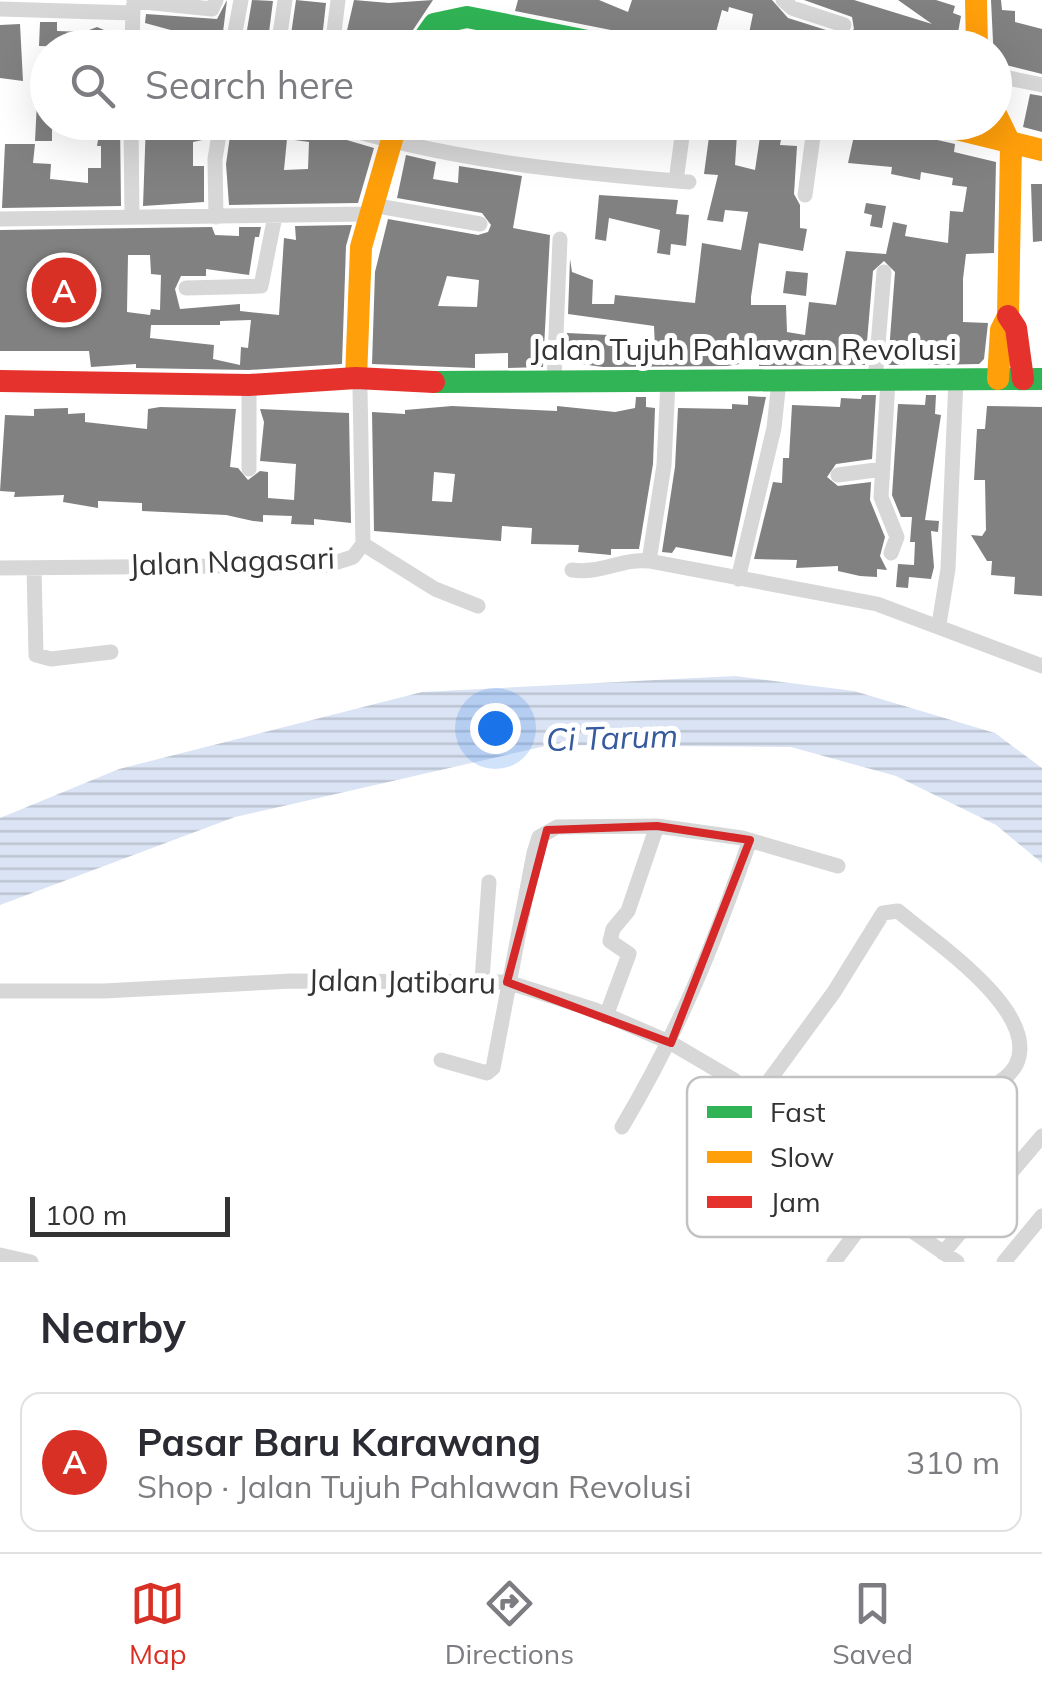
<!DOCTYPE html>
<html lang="en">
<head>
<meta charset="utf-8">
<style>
	:root { --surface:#fff; --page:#f7f7f7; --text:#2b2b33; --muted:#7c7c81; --line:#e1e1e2; --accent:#d93025 }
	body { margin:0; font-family:Mulish,sans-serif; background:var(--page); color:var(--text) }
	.scale { position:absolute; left:30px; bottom:25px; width:200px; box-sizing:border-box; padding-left:10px; border:5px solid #333; border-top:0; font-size:28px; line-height:35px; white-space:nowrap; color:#333; -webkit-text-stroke:8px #fff; paint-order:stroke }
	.you { position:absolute; left:495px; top:728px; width:35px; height:35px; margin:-25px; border:8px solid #fff; border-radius:50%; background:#1a73e8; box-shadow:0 0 0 15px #1a73e833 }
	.badge { display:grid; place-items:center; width:65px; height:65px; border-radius:50%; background:var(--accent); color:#fff; font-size:32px; font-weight:700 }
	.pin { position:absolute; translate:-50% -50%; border:5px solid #fff; box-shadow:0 2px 10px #0006 }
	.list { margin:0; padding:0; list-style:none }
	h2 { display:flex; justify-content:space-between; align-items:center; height:130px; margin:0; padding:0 40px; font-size:42px }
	h2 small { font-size:32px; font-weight:400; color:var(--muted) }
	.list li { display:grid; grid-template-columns:65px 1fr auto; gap:30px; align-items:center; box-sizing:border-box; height:140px; margin:0 20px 20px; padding:0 20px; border:2px solid var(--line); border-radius:20px }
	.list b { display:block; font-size:38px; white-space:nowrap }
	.list p { margin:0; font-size:32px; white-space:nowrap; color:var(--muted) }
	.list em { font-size:32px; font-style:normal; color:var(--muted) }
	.icon { flex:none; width:55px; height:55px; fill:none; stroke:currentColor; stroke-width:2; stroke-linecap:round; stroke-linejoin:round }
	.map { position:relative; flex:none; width:1042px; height:1262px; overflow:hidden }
	.search { position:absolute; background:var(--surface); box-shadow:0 10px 40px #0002; left:30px; right:30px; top:30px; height:110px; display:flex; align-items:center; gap:25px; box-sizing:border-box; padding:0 35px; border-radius:55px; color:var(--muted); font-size:38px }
	.sheet { height:290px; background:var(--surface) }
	nav { display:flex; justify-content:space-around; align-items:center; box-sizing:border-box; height:140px; border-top:2px solid var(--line); background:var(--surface); font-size:28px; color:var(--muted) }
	nav a { display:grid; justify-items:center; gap:5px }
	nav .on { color:var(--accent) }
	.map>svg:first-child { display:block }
</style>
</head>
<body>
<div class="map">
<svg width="1042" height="1262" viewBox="0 0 1042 1262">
	<defs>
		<pattern id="water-rules" width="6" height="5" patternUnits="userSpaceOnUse" patternTransform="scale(2.5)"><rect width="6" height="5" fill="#dbe4f4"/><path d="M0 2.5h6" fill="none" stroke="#bcc4d2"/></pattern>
	</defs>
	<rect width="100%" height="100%" fill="#fff"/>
	<path fill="url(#water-rules)" d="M735,676L854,691L995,733L1042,768V863L996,825L896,776L791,747L550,745L235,817L0,905V818L119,769L422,692Z"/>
	<path fill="#818181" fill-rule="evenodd" d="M227,0L221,48H174L178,32L145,23L146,14L217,19Z
		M252,0L273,1L267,48H244Z
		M296,0L326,3L321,48H289Z
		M354,0L389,3L433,0L401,48H343Z
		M518,0H599L628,12L632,0H772L788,18L845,36L854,29L852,17L804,0H854L932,24L898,0H936L955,6L953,13L961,16L957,38L962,40V48H903L863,35L860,48H746L753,14L729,7L728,12L722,10L713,43L686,36L684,48H638L626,33L515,11Z
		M991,0H1001L1002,10L1015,11V22L1042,29V74L994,62Z
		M40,22H57V31L84,32L97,27L121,37V48L39,46Z
		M20,24L23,81L0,78V25Z
		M39,62H48V122H52V141H35Z
		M1030,94L1042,96V132L1023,127Z
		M101,122H120L121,206L2,208L5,144H35L33,163L51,164L50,179L88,183V168H101V146H97Z
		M146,122L209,124L207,139L193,142V166H204V202L143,206Z
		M232,122H315L323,133L374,148L358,203L229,205L226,164ZM287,139L309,142L308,169L284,170Z
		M417,122H445L441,139L445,140L414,134Z
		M711,122H759L757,138L737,134L735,165L755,170L761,130L782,134L780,145L797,146L794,194L800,205V228L807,229L803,251L759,243L751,297V305H786L787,332L805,335L809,302L836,305L846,251L886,254L893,222L907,225L905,236L948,243L950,211L963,212L967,187L952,185L953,178L921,172L920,180L891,174L892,167L848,163L857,122H869L868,133L902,135L903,127L915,129L924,137L955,144L954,152L996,162L994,253L966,254L963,279V322L988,323L984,359L979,364L928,365L927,342L907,341L905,365H888L895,272L884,261L873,271L865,365L759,366V361L727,366L603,367L566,362L567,333L629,336L628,347L655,348L654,326L568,314L570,259L572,272L593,280L592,304H614L615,295L695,303L702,243L741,250L748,212L725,210L723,222L707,220L718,175L704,174Z
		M406,155L436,162L433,179L458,183L459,166L522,176L513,228L550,235L543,367L508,368V353L475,354V368L372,364L375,272L388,219L478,235L488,232L491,225L482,213L397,198ZM447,276L479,280L477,307L438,306Z
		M1031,184H1042V241L1033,242Z
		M599,195L678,200L676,214L689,215L686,246L671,244L670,255L657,253L660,230L609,218L606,241L595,239Z
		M866,203L886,206L882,228L870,226L872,215L864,213Z
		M352,225L346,246L342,364L249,370L136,368V364L91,367L89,351H0V230L212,227L215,235L239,236V227H261L259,237H255L249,275L206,269V276H181L175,289L180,309L240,304V311L279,315L284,238L296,240L295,226ZM128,255H150L151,274L161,275L160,310L151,309L150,315L127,312ZM251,320L248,348L241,347L240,365L213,359L214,345L150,338L151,325H220V321Z
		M786,271L808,273L806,296L783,293Z
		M862,395H876L872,459L836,464L827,477L838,486L871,482L870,500L885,537L880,556L887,570L877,569V577L860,576L838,571V566L796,568L797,560L754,559L773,482L782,483L783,458H789L792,405L840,407L841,398L861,399Z
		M926,395H936L935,414L941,415L925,520L939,521L938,532L931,531L934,567L931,579L909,577L908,588L896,587L898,564L914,565L915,542H910L912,517H901L892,495L898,404L925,405Z
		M748,396L766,397L732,557L676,547L672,553L662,552L675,467L678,408L732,409V404L748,405Z
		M636,397H646V407L655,408L653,464L639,549H611V555L578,552L579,545L531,544L532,528L502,526L501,541L374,531L372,412L405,414V410L452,406L557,411V406L615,412L635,408ZM434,472L455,474L452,502L432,501Z
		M987,406L1042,407V596L1014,594L1015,577L991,575L992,561H987L971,535L982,536L986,530L985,480H974L977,429H985Z
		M160,407L236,409L230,467L238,468L248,480L260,471L268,472V498L294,500L296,464L260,461L264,422L260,409L349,413L351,523L314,519V525L291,524L292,516L263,515V522L253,521L226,515L142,511V503L98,501V508L63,502L64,495L14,497L15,492L0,491L5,415L34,416V409L68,408V414L85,413V422L147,429L148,409Z"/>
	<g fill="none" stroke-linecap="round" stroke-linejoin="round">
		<path stroke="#d7d7d7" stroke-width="15" d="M783,0L792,8L844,25
			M134,1L212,9L216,0
			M0,9L133,13
			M132,48L133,7
			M232,48L241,0
			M278,48L285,0
			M332,48L338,0
			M994,75L1042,85
			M131,122L132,217
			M326,122C443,160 567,172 689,182
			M676,181L684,122
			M805,195L815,122
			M372,205L480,224
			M216,217L215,159L221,122
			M0,219L369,214
			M186,288L261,286L275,216
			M875,381L884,272
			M888,381L881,497L897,537L891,553
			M554,382L560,239
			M249,469V385
			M838,475L883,469
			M363,544L435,589L478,606
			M649,561L664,465L668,381
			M0,568L328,565L353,557L363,544L360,390
			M34,568L36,655L51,659L111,652
			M572,570C603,574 621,558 649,561L877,604L1042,666
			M738,579L774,428L779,381
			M939,624L948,569L956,379
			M482,980L489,882
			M0,991H104L291,981L507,982L595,1010L671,1043L734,1080L876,1206L957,1262
			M606,1016L629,954L610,941L613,929L628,911L657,826
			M441,1060L487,1073L493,1068L534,853L539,837L557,827L657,826L742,838L838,866
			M757,1097L834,992L883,913L898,911C932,940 1042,1012 1016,1065C1002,1089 971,1091 958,1113L968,1133L967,1147L907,1227
			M622,1127C680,1029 713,947 750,840
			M735,1186L785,1123
			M943,1253L1042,1136
			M0,1255L31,1262
			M834,1262L876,1206
			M1004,1262L1042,1216"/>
		<path stroke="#30b455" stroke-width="22" d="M417,48L434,24L467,17L623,48
			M434,382L1042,379"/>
		<path stroke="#ff9f0a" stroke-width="22" d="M976,0L977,48
			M994,110L1011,145L1008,316L1001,330L998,379
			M928,122L1042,150
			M356,378L361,247L397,122"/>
		<path stroke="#e5322d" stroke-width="22" d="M1008,316L1016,328L1023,379
			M0,381L249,385L356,378L434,382"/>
	</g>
	<path fill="none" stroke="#d62828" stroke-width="8" stroke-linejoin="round" d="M657,826L750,840L671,1043L507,982L547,830Z"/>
	<g text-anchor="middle" stroke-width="10" stroke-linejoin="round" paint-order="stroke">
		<g font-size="30" fill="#333" stroke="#fff">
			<text x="744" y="360">Jalan Tujuh Pahlawan Revolusi</text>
			<text transform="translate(232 562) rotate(-2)" y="10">Jalan Nagasari</text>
			<text transform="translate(402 982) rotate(1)" y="10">Jalan Jatibaru</text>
		</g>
		<g font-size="32" font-style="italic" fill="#375a9e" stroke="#fff">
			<text transform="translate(612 738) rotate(-2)" y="11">Ci Tarum</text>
		</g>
	</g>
	<rect x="687" y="1077" width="330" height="160" rx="15" fill="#fff" stroke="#c2c2c2" stroke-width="2.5"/>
	<rect x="707" y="1106" width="45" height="12" fill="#30b455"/>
	<rect x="707" y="1151" width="45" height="12" fill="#ff9f0a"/>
	<rect x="707" y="1196" width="45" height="12" fill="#e5322d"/>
	<g font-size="28" fill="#333">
		<text x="770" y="1122">Fast</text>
		<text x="770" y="1167">Slow</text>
		<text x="770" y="1212">Jam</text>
	</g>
</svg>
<div class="scale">100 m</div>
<div class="you"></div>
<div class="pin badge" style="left:64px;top:290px">A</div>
<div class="search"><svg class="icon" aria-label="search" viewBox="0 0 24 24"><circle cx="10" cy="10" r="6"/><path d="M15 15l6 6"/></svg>Search here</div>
</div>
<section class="sheet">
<h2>Nearby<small></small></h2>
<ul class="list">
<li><span class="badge">A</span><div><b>Pasar Baru Karawang</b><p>Shop · Jalan Tujuh Pahlawan Revolusi</p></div><em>310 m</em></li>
</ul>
</section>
<nav>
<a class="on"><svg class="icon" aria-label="map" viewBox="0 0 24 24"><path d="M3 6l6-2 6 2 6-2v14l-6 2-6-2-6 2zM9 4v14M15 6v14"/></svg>Map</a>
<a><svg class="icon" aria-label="directions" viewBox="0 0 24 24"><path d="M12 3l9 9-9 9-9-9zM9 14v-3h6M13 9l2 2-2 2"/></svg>Directions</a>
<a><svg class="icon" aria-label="saved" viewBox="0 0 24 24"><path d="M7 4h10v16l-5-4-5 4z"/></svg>Saved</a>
</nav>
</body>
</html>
